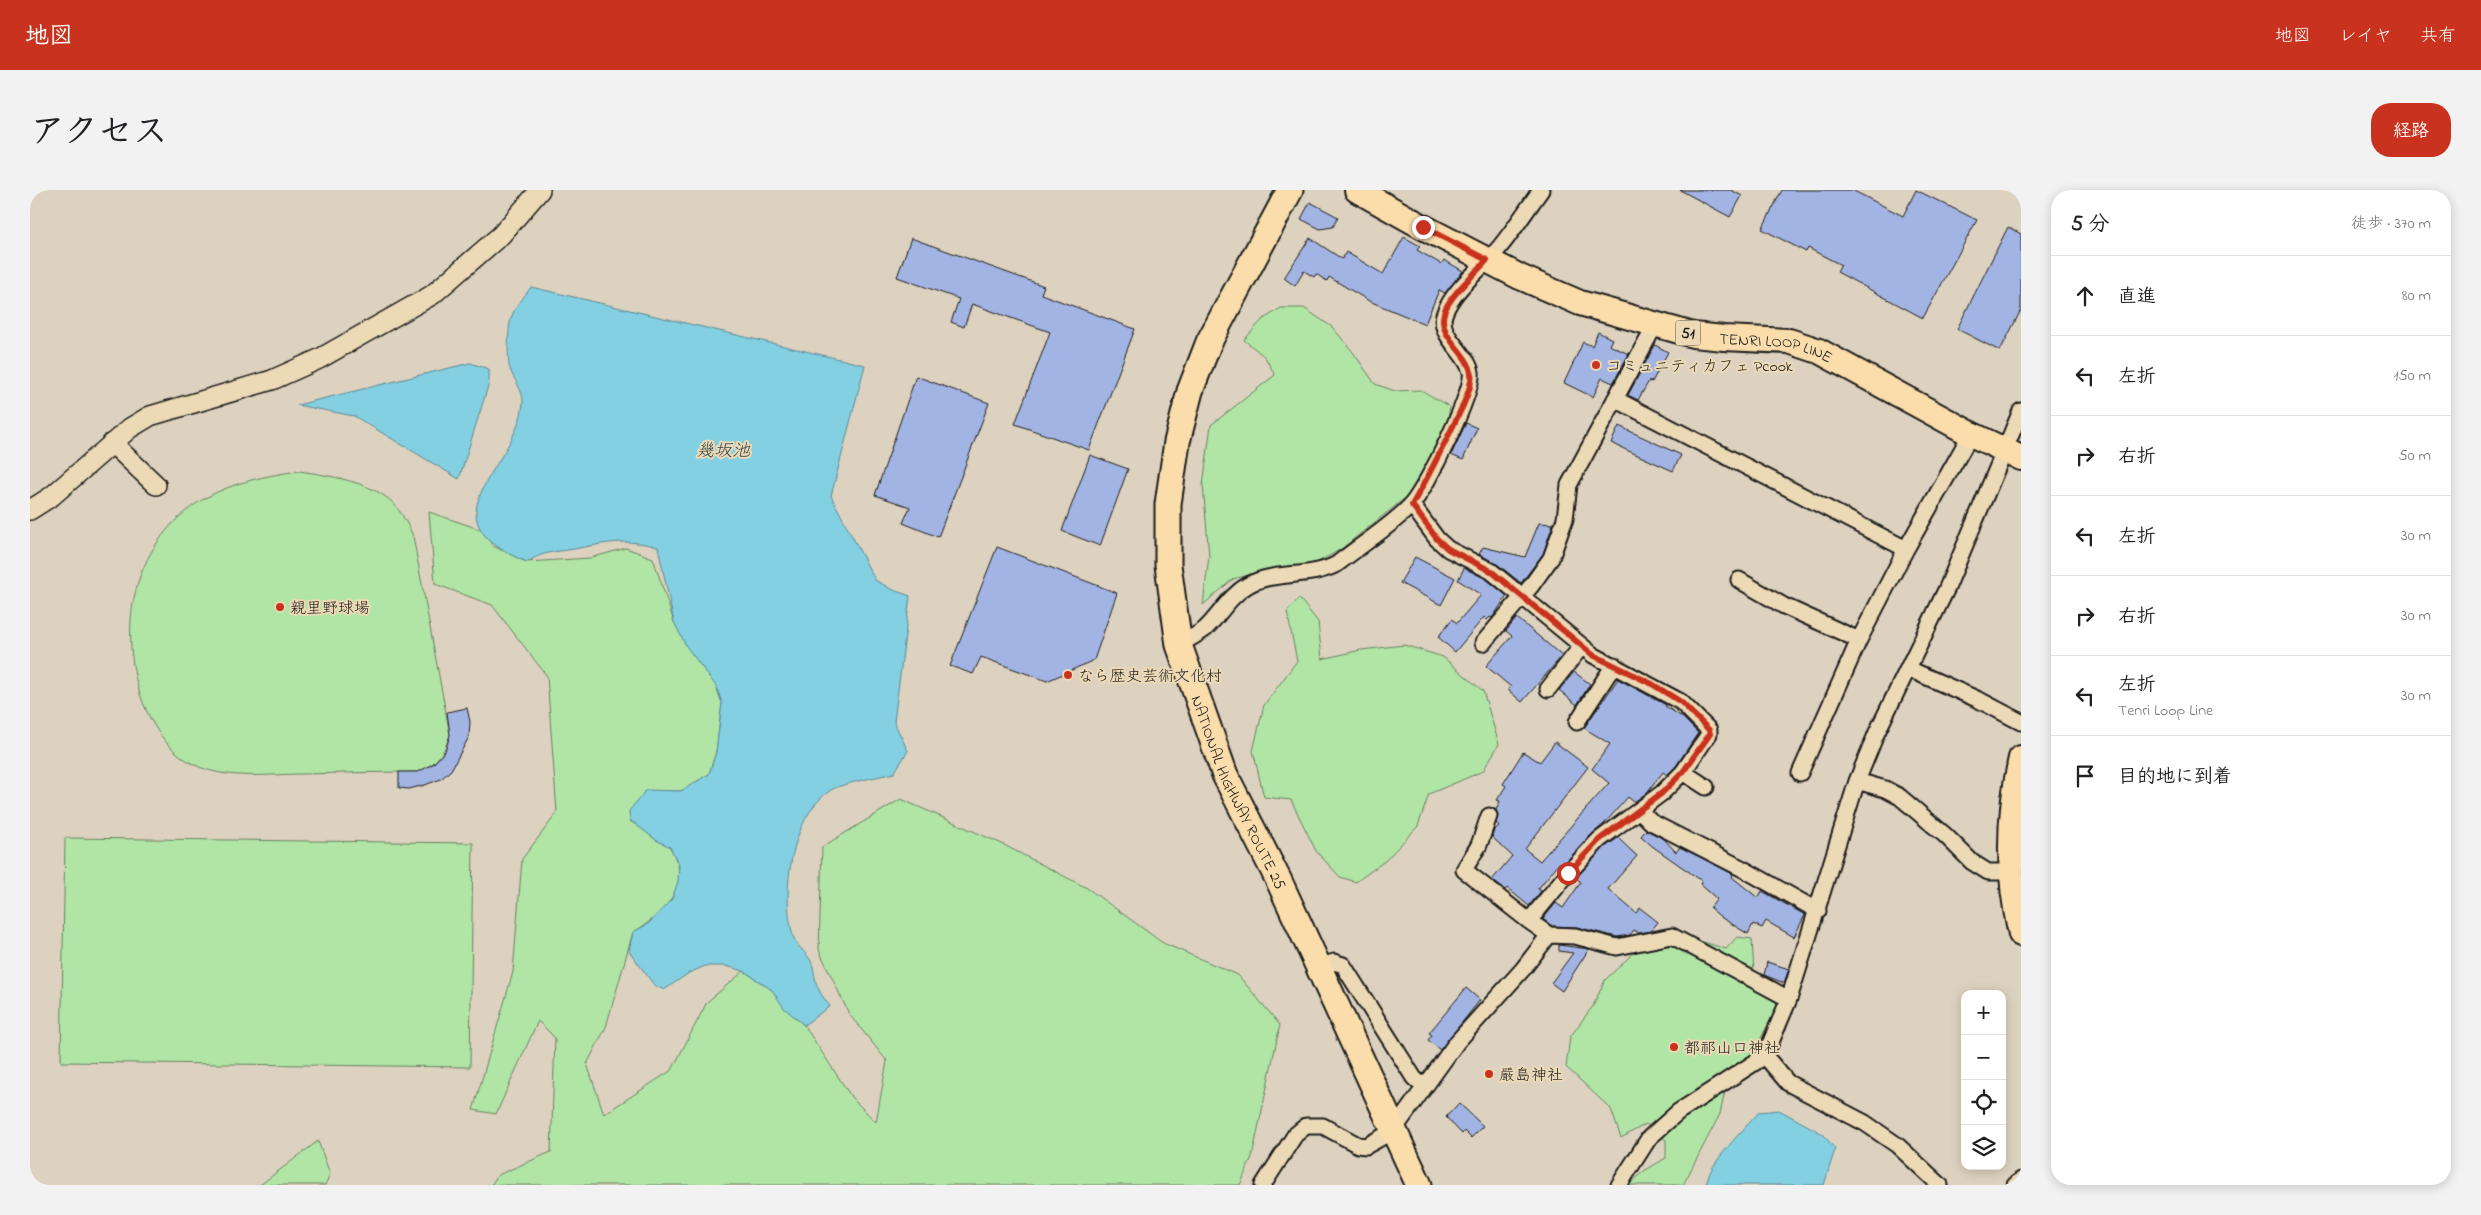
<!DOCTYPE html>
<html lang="ja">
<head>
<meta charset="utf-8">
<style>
	:root { --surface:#fff; --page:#f2f2f2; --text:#202124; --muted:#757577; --line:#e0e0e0; --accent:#c8321e }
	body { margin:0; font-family:"Indie Flower","Klee One",sans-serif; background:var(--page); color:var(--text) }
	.controls { position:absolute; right:15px; bottom:15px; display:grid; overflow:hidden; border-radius:10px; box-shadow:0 2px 12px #0003 }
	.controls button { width:45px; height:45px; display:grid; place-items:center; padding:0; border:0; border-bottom:1px solid var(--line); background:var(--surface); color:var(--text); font:25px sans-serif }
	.stop { position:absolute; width:15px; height:15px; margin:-11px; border:4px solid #c8321e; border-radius:50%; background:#fff }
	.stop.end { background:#c8321e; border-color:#fff; box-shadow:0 1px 5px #0008 }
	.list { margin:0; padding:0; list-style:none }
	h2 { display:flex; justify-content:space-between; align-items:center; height:65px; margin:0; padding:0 20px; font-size:21px }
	h2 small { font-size:16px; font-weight:400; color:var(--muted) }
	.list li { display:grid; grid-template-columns:32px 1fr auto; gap:15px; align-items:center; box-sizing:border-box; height:80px; padding:0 20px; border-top:1px solid var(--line) }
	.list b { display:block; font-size:19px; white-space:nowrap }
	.list p { margin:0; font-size:16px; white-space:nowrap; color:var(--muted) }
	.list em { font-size:16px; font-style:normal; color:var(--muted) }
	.icon { flex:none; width:28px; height:28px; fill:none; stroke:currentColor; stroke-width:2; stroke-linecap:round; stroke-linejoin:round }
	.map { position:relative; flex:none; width:1991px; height:995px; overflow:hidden; border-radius:20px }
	header { display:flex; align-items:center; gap:30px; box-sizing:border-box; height:70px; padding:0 25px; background:var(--accent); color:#fff }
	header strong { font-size:24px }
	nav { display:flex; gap:28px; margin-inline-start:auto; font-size:18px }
	.intro { display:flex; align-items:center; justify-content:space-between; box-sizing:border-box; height:120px; padding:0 30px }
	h1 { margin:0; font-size:35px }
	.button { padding:12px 22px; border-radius:20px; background:var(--accent); color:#fff; font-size:18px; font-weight:700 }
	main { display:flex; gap:30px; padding:0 30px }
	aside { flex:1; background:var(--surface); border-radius:20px; box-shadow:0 2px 12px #0003 }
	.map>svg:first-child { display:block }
</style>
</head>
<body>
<header>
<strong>地図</strong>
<nav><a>地図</a><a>レイヤ</a><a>共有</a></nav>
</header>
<div class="intro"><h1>アクセス</h1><a class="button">経路</a></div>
<main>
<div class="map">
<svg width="1991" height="995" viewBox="0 0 1991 995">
	<rect width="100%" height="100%" fill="#ddd2bf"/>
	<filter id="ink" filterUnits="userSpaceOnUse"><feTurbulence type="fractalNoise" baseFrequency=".02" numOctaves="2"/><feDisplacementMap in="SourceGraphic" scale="10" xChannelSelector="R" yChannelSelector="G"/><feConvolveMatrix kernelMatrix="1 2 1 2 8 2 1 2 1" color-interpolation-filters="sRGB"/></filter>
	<g filter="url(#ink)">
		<path fill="#b1e5a6" stroke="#668061" d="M1251,118H1274L1302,137L1323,162L1345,194L1365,201L1391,200L1420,217L1418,228L1384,301L1311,359L1283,375L1251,377L1203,389L1173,415L1179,366L1173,295L1181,235L1245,185L1235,167L1214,150L1232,130Z
			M269,281C297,285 342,292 363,313C372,323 378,335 383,346L420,545C413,565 408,572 388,582C350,582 312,583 275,584C239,584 196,591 163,574C106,543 90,453 107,396C115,367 133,340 156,321C187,296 230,286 269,281Z
			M399,322L452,340L463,356L496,372L560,368L596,358L623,368L644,432L686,496L692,513L686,562L679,584L651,601H639L600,631C609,636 617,643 625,649C629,652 635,653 639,656C642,659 644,666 646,670C660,699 626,730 603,742L576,837L557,874L574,924L642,880L677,812L714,781L742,800L760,823L774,835L822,908L846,932L857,871L819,824L789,760L792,657L871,609L970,653L1057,698L1133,753L1208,785L1250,835L1222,967L1210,995H461L468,985L521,962L525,848L508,831L466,924L443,920L483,782L492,669L527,623L517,486L462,415L405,394Z
			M1269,408L1288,432L1292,469L1331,460L1374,455L1413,467L1453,501L1469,554L1453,581L1399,604L1388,636L1356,670L1326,692L1310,687L1286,661L1261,610L1234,607L1223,561L1234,515L1267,471L1257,422Z
			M35,648L443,653L440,877L31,872Z
			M1654,746L1696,759L1707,747L1722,749L1724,783L1743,794L1747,817L1723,863L1700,878L1690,924L1653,995H1599L1614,981L1636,968V950L1616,934L1591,948L1581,919L1536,877L1540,847L1563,816L1575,790L1616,751Z
			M288,951L300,984L295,995H230Z"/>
		<path fill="#83d0e2" stroke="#5a8893" d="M501,97L835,175L801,306L845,390L861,399L880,406L864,532L878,561L864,583C848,587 813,593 801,600C760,626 751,703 763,746C766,756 776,762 781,771C785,780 784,791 789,800C792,806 796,811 800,816L774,835L754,818L742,800L714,781L695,776H675L659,783L634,800L624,795L599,761L603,742L618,734L642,709L648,691L649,675L640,657L626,650L600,630L599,621L616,600L651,601L679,584L686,562L692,513L686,496L656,456L644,432L628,357C595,348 577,353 544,359C522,363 518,360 497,372C386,327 491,276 493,210C493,201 483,188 480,179C477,172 478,137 481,129C483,119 495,106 501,97Z
			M440,173L459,179V193L429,289L324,226L267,215Z
			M1749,920L1793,944L1805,959L1794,995H1676C1679,972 1714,940 1729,922Z"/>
		<path fill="#a2b4e3" stroke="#1c1c1c" d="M1650,0H1701L1712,6L1700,27Z
			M1752,0H1822L1873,26L1886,0L1947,30L1893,128L1807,82L1811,75L1778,58L1776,62L1732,39Z
			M1280,12L1308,27L1303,37L1290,39L1271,29Z
			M1978,37L1991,44V120L1970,161L1927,139Z
			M1374,47L1390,56L1387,60L1411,74L1414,70L1433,81L1415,103L1409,100L1395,134L1339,111L1299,87L1297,91L1286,84L1284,87L1274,81L1265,96L1254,88L1280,48L1312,69L1316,62L1353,84Z
			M881,48L1014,96L1011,104L1105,139L1059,260L985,234L1020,142L942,114L934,137L921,132L929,109L867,87Z
			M1568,142L1582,149L1579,155L1599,164L1583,193L1572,188L1563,207L1534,193L1553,152L1562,156Z
			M1625,155L1638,162L1622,192L1619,191L1608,210L1598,205Z
			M886,186L959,213L908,347L873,333L880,317L845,305Z
			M1436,233L1447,238L1433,270L1421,265Z
			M1589,236L1651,265L1643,281L1581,253Z
			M1060,265L1098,279L1070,356L1032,341Z
			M1509,333L1523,334L1513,364L1491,393L1467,374L1449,364L1453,357L1495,367Z
			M967,357L1087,403L1064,470L1017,491L951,467L943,484L920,476Z
			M1385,367L1425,388L1411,415L1370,393Z
			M1434,378L1456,389L1477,406L1462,428L1460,427L1457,430L1454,427L1425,462L1408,447L1422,429L1427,433L1451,405L1428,390Z
			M1487,428L1532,466L1492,512L1478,500L1481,497L1456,476L1482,446L1476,441Z
			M1544,482L1560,494L1547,515L1529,500Z
			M1588,489L1636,515L1635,516L1652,527L1668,543L1646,576L1637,585L1633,582L1618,602L1604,612L1598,607L1574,634L1562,644L1532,676L1529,673L1508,699L1511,701L1499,716L1477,698L1475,700L1462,690L1482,666L1462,647L1464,640L1469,636L1466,633L1468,625L1466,620L1470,611L1467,610L1476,596L1473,594L1493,562L1510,572L1525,552L1558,577L1495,659L1510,671L1579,593L1562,579L1580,554L1554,538Z
			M437,518L440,532L439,547L421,580L411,589L395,595L379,599L369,598V582H388L403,574L415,561L420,545L417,522Z
			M1616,640L1634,649L1646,662L1650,657L1703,684L1702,687L1728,708L1732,701L1775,725L1764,747L1736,731L1732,738L1723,734L1718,744L1692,728L1680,718L1687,709L1670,694L1672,691L1622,656L1611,646Z
			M1588,648L1607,666L1578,699L1606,723L1610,718L1628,732L1621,741L1609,743L1604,740L1600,745L1587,747L1547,737L1522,736L1513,729L1526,713L1533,718L1551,692L1546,688L1575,657Z
			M1529,755L1559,759L1532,801L1521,793L1543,763L1529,761Z
			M1737,772L1759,779L1754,793L1734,785Z
			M1436,798L1450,810L1410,860L1398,850L1402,845L1399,843Z
			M1429,913L1453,936L1441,948L1434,941L1432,944L1416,927Z"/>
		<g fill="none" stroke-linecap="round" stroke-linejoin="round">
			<defs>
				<path id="minor" d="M1585,209L1876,359L1941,244
					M1382,315L1407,349L1418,359L1461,381L1563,465L1651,512L1679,540V544L1653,582L1632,603L1569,650L1538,683L1499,731L1519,745L1545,746L1587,757L1642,746L1759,809
					M1709,390L1754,416L1829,450
					M1453,453L1501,396L1521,368L1535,329L1539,295L1625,135
					M1149,455C1157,450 1167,445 1175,439C1190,425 1199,406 1218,395C1245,380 1279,389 1307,374C1328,357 1364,334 1381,315C1396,299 1445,200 1441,182C1437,162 1405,144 1415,122C1425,97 1452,79 1469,58C1484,40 1497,19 1511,0
					M1879,479L1949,510L1991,532
					M1518,499L1551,457
					M1547,532L1584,475
					M1653,582L1676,597
					M1770,583L1829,450L1876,359
					M1827,591L1855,599L1870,607L1916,646L1942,672L1958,682H1981
					M1609,620L1621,632L1717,681L1788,721
					M1459,626L1449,655L1434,680L1499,731
					M1288,777L1304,772L1313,775L1384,888L1394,897
					M1735,866L1758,893L1835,933L1867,955L1910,995
					M1233,995L1265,945L1276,936H1293L1328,955L1336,956L1363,941L1427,852L1493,779L1519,745
					M1589,995L1619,948L1648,922L1735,866L1759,809L1827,591L1847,542L1917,398L1991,221
					M1985,995L1991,990"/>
				<path id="tertiary" d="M82,253L126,295
					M0,320L22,306L100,238L120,226L242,190L289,169L402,105L471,45L510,0"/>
				<g id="primary">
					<path id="s1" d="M1327,0L1393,37L1490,87L1550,113L1663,145L1694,148L1759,151L1789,161L1941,244L1991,268"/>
					<path d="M1991,568C1978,627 1977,685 1991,744"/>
				</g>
				<g id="trunk">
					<path id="s2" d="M1260,0L1179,152L1160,201L1147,252L1138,314V375L1149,455L1195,585L1249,691L1389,995"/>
				</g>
			</defs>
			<use href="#minor" stroke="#1c1c1c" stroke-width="19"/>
			<use href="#tertiary" stroke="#1c1c1c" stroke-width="22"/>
			<use href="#primary" stroke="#1c1c1c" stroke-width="28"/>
			<use href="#trunk" stroke="#1c1c1c" stroke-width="29"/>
			<use href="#minor" stroke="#ecd9b6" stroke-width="15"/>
			<use href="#tertiary" stroke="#ecd9b6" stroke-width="19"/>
			<use href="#primary" stroke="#fbddab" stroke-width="24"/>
			<use href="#trunk" stroke="#fbddab" stroke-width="25"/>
		</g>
	</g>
	<g fill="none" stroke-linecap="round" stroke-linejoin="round" filter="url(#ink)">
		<path stroke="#c8321e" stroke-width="6" d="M1393,37L1457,70C1445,84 1419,106 1414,123C1406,150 1446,165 1441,191C1439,205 1432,218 1426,230C1412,259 1398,287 1382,315L1407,349L1418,359L1461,381L1563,465L1622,494L1651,512L1679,540L1680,544L1653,582L1632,603L1569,650L1538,683"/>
	</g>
	<g fill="#c8321e" stroke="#ecd9b6" stroke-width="2">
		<circle cx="1566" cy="175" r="5"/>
		<circle cx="250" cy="417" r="5"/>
		<circle cx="1038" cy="485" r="5"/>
		<circle cx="1644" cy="857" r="5"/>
		<circle cx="1459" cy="884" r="5"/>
	</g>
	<g text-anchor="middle" stroke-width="4" stroke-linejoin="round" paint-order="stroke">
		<rect fill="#ecd9b6" stroke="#5a554a" stroke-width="1" x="1645.5" y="130.5" width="25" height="25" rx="4"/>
		<g font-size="15" font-weight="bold" fill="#1c1c1c">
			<text x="1658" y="148">51</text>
		</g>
		<g font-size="16" fill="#1c1c1c" stroke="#ecd9b6">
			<text dy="6" stroke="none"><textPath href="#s1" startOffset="452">TENRI LOOP LINE</textPath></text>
			<text dy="6" stroke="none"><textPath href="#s2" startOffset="641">NATIONAL HIGHWAY ROUTE 25</textPath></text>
		</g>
		<g font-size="16" fill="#1c1c1c" stroke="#ecd9b6" text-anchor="start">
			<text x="1576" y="181">コミュニティカフェ Pcook</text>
			<text x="260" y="423">親里野球場</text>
			<text x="1048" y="491">なら歴史芸術文化村</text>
			<text x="1654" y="863">都祁山口神社</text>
			<text x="1469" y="890">嚴島神社</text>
		</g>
		<g font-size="18" font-style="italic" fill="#36494e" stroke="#ecd9b6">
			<text x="693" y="266">幾坂池</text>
		</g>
	</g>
</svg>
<div class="controls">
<button>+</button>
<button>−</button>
<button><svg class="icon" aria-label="locate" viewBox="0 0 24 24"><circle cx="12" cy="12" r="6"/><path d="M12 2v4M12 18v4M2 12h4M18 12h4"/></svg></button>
<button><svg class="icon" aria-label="layers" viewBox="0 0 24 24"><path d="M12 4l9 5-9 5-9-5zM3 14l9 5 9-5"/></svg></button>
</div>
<div class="stop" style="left:1538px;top:683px"></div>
<div class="stop end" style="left:1393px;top:37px"></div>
</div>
<aside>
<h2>5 分<small>徒歩 · 370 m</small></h2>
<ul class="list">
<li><svg class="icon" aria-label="ahead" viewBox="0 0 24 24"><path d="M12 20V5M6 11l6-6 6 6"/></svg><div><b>直進</b></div><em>80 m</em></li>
<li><svg class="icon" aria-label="left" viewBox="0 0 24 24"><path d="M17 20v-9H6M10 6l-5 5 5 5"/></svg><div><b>左折</b></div><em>150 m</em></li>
<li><svg class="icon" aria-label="right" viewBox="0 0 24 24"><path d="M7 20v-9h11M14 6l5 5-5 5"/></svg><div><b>右折</b></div><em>50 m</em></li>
<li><svg class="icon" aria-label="left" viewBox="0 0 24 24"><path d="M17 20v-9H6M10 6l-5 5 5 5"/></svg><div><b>左折</b></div><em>30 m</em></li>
<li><svg class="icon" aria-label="right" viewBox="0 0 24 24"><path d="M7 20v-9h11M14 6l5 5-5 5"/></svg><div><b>右折</b></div><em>30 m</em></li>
<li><svg class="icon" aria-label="left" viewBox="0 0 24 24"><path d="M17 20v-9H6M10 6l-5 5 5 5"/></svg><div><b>左折</b><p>Tenri Loop Line</p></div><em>30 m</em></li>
<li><svg class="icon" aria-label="arrive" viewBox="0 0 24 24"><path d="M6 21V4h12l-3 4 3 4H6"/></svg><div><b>目的地に到着</b></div></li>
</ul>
</aside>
</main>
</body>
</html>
